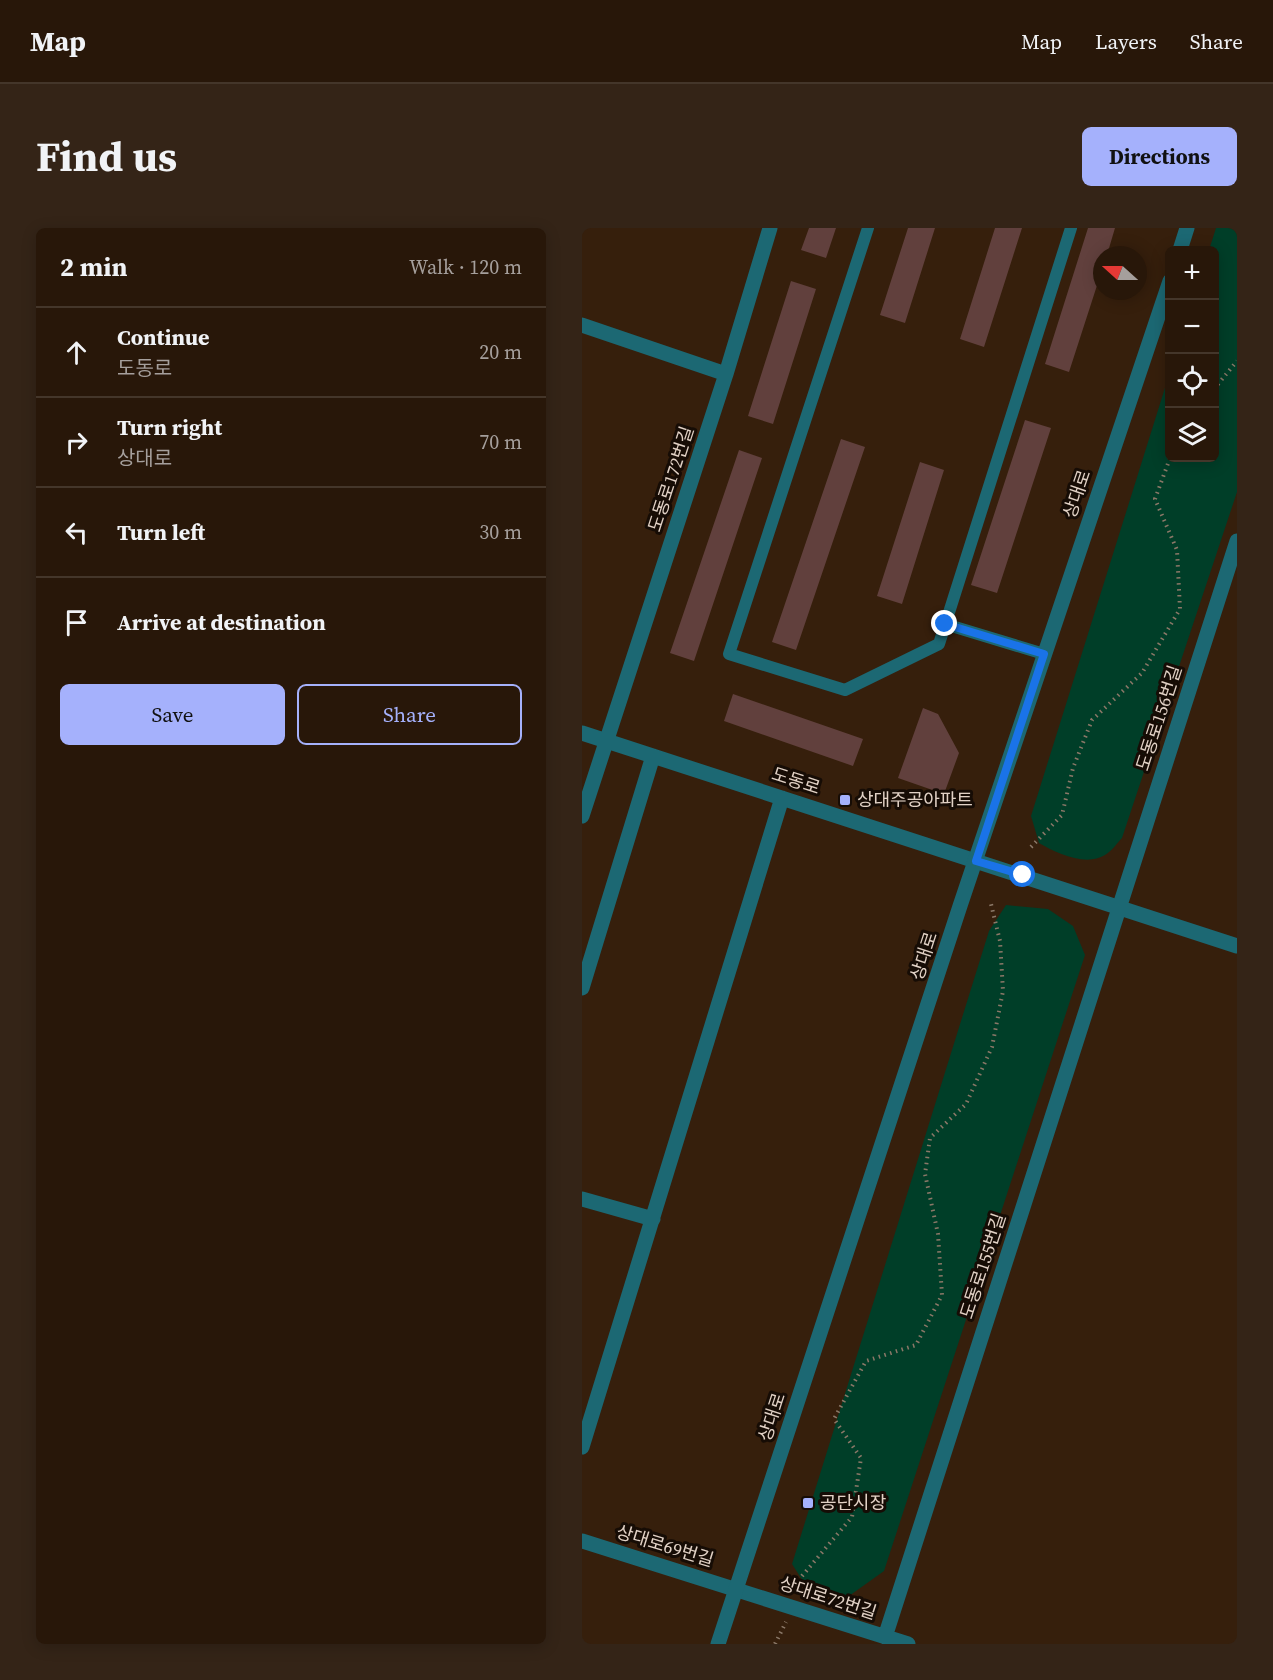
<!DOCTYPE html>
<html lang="en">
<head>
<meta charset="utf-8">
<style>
	:root { --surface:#281709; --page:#342417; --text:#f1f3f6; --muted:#a59f9c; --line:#44362a; --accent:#a5b1fc }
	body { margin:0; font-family:"Source Serif 4","Noto Sans KR",serif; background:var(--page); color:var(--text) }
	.controls { position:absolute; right:18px; top:18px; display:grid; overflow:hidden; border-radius:9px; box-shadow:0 3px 15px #0003 }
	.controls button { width:54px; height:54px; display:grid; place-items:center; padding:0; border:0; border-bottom:2px solid var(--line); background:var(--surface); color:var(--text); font:30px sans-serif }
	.compass { position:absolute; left:511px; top:18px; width:54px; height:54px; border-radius:50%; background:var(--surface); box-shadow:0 3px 15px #0003; rotate:291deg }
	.stop { position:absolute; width:18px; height:18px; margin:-14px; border:4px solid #1a73e8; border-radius:50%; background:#fff }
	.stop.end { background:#1a73e8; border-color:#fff; box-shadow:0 2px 6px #0008 }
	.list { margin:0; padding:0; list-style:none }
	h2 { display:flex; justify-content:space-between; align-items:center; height:78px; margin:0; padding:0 24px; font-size:26px }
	h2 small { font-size:20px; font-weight:400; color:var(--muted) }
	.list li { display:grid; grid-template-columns:39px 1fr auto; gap:18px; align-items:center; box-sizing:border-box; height:90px; padding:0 24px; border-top:2px solid var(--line) }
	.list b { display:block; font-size:22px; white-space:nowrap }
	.list p { margin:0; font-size:20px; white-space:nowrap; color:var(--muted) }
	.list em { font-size:20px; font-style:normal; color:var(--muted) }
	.actions { display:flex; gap:12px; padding:18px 24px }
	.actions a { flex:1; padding:14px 0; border:2px solid var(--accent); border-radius:9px; text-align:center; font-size:21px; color:var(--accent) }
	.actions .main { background:var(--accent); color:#111 }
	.icon { flex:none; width:33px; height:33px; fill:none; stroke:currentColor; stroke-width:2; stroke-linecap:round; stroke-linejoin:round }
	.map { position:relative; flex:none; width:655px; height:1416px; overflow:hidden; border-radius:9px }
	header { display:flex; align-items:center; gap:36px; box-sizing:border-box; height:84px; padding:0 30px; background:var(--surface); border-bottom:2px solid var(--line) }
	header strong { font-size:28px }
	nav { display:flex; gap:33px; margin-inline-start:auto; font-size:21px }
	.intro { display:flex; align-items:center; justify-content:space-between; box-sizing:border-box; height:144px; padding:0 36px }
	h1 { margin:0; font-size:42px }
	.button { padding:15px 27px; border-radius:9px; background:var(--accent); color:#111; font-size:21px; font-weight:700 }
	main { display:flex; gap:36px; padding:0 36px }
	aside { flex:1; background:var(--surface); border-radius:9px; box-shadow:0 3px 15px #0003 }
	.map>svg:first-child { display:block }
</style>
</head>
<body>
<header>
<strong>Map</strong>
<nav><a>Map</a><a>Layers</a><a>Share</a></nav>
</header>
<div class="intro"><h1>Find us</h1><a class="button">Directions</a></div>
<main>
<aside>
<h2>2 min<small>Walk · 120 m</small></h2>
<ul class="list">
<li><svg class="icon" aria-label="ahead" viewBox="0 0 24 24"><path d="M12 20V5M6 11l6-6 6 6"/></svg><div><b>Continue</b><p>도동로</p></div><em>20 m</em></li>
<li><svg class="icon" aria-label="right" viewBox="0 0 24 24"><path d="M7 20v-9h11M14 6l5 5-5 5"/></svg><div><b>Turn right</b><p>상대로</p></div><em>70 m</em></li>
<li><svg class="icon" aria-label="left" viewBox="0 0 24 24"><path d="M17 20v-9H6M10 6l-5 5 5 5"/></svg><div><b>Turn left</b></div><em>30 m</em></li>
<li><svg class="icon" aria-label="arrive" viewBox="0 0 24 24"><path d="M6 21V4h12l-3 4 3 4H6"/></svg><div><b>Arrive at destination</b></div></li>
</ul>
<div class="actions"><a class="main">Save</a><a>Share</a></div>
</aside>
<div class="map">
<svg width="655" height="1416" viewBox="0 0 655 1416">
	<rect width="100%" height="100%" fill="#361f0c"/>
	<path fill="#003e28" d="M634,0H655V264L540,610C535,615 530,623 523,627C504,639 474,625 457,615L449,588L587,147L588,230H632V22H627Z
		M424,677L466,681L491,698L503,727L302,1343L267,1368L226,1361L210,1336L407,703Z"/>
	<path fill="#61403d" d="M227,0H254L244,30L219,22Z
		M326,0H353L323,95L298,87Z
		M413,0H440L402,119L378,111Z
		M506,0H533L525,27H520V42L487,144L463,136Z
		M209,53L234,61L191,196L166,188Z
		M443,192L469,200L415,365L389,357Z
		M259,211L283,219L214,422L190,414Z
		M157,222L180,230L112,433L88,425Z
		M338,234L362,242L320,376L295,368Z
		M151,466L281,511L271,538L142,493Z
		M341,480L356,486L377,525L362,566L316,550Z"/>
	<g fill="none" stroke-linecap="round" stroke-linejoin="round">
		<path stroke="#8b7868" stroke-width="4" stroke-dasharray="1.5 4.5" stroke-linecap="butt" d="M632,161L655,133
			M449,619L480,587L491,540L510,492L560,445L598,381L595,322L573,271L588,230
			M220,1348L270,1289L279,1230L252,1191L284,1133L334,1117L360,1067L356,1006L343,946L348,910L384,876L410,819L421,763L418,713L409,676
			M193,1416L204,1394"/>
		<path stroke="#1c6873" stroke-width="12" d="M286,0L147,426L263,462L357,416L489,0
			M363,396L462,426"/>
		<path stroke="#1c6873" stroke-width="15" d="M0,97L144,146
			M0,505L655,718
			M0,588L144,146L188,0
			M0,760L71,528
			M0,971L71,991
			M0,1219L200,570
			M0,1313L326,1416
			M303,1409L655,313"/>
		<path stroke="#1c6873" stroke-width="15" d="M598,22L605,0
			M136,1416L378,678L588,53"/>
	</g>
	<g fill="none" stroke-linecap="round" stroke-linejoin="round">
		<path stroke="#1a73e8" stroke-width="8" d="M363,396L462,426L394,633L441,647"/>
	</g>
	<g fill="#a5b1fc" stroke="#160c05" stroke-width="2">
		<rect x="257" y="566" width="12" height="12" rx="3"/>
		<rect x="220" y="1269" width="12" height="12" rx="3"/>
	</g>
	<g text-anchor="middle" stroke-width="6" stroke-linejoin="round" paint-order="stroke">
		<g font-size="18" fill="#e2d2c6" stroke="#160c05">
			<text transform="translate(89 251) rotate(-72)" y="6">도동로172번길</text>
			<text transform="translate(495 266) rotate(-71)" y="6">상대로</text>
			<text transform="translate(577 490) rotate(-72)" y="6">도동로156번길</text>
			<text transform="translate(214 553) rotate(18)" y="6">도동로</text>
			<text transform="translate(342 728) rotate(-72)" y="6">상대로</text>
			<text transform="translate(401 1038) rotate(-72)" y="6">도동로155번길</text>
			<text transform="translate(190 1189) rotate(-72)" y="6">상대로</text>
			<text transform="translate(83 1318) rotate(17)" y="6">상대로69번길</text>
			<text transform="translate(246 1370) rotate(18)" y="6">상대로72번길</text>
		</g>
		<g font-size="18" fill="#e2d2c6" stroke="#160c05" text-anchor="start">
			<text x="275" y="578">상대주공아파트</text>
			<text x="238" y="1281">공단시장</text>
		</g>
	</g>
</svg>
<div class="controls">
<button>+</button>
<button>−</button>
<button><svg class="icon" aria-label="locate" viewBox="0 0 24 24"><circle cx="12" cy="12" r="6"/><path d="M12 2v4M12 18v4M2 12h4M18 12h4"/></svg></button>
<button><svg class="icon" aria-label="layers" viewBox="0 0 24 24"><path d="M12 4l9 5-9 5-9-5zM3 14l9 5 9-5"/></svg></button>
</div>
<svg class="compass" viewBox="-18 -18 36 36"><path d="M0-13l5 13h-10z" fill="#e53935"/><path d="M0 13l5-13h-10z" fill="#a59f9c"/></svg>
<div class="stop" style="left:441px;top:647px"></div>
<div class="stop end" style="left:363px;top:396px"></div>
</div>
</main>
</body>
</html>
